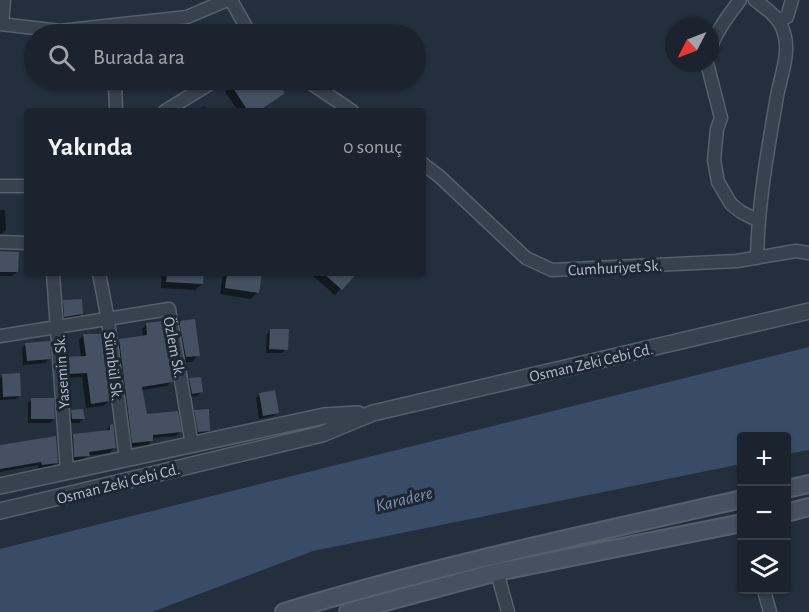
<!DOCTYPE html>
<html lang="tr">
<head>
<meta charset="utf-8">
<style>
	:root { --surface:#1b232e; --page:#282f3a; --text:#f1f3f6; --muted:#a0a4aa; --line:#39404a }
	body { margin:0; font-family:"Alegreya Sans",sans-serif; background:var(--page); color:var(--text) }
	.controls { position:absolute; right:18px; bottom:18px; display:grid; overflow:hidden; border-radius:6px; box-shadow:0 2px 4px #0004 }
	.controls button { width:54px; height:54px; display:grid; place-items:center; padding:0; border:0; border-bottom:2px solid var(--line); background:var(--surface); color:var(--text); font:30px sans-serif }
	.compass { position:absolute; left:665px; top:18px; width:54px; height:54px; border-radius:50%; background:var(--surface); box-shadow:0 2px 4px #0004; rotate:228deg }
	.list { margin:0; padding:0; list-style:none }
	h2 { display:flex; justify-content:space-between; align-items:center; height:78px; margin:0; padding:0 24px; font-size:26px }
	h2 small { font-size:20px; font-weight:400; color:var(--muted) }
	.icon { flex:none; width:33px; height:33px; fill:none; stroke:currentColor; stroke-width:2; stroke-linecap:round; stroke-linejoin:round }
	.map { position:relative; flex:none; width:809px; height:612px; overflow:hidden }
	.search { position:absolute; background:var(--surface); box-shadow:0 2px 4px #0004; left:24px; top:24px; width:402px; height:66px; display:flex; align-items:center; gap:15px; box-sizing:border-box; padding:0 21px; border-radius:33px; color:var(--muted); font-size:22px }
	.panel { position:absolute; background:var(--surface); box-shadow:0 2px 4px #0004; left:24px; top:108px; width:402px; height:168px; border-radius:6px }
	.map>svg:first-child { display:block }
</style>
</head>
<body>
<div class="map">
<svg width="809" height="612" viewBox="0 0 809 612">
	<rect width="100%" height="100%" fill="#242f3e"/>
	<path fill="#394c67" d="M809,347V450L787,454L786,436H742L741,464L313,551L152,612H0V549Z"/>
	<path fill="#0007" d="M241,80H274L283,93L260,111H238L225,92Z
		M204,106L208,111H197Z
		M0,210H5L6,230L0,235Z
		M0,252L17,272L12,276H0Z
		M162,273H202V284L195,290L161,288Z
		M223,273H261L258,292L251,299L220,294Z
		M316,273H355L335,295L313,276Z
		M64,302L82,314L77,318L61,321L60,306Z
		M180,322L198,355L192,362L180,363L174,328Z
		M146,325L171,382L167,386L141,390L146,416L180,432L176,436L152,438L148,445L129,447L115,345L120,341L143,337L142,329Z
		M271,330L286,349L282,353H266L267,334Z
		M84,335L109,401L103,406L86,408L82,377L64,378L63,364L68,358H81L79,340Z
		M26,344L49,359L45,363L23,365L22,348Z
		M2,376L20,395L16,399L0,400V378Z
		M190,379L201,392L197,396L188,397L186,383Z
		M260,394L277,412L273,416L259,419L256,398Z
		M32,399L54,419L50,423H28V403Z
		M72,412L83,419L79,423H68V416Z
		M195,412L209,430L205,434L194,435L191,416Z
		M110,426L115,447L109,453L87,456L82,461L69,462L68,441L73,436L105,432Z
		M0,447L57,462L52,467L38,468V465L0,472Z"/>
	<path fill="#455162" d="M238,80H276L285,93L259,111H248L231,85Z
		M0,251L19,252L18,272H0Z
		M167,273H204L203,284L166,282Z
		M227,273H262L259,293L225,288Z
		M323,273H357L342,290Z
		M82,299L83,314L64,317L63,300Z
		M195,319L200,356L186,357L179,321Z
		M163,321L173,382L142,387L147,414L178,411L182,432L153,435V441L132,443L119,339L147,335L146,323Z
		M270,329H289L288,350L269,349Z
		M83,334H101L110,401L91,404L87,373L68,374L67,357L86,356Z
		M50,341L51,359L27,361L25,343Z
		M20,373L21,396L3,397L2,374Z
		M201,377L203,392L192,394L189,378Z
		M275,390L279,413L263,416L259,393Z
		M31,398H54L55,419H31Z
		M83,409L85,419H72L71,410Z
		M209,409L210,431L198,432L194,410Z
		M113,424L116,448L89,452L90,456L74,457L73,434L110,430V425Z
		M56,436L58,463L42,465L41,462L0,469V445Z"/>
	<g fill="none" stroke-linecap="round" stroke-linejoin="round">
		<defs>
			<path id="minor" d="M231,0L250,34
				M755,0C765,8 779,17 783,30C792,53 779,79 776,102C767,154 758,205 757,258
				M778,20L787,17L792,0
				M0,24L60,31L187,17L227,0
				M2,24L4,0
				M710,51C715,32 729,15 740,0
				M707,63L721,118L717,129L714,160L718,182L731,204L741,212L757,220
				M115,80L116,111
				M306,80L352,111
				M165,111L216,80
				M423,164L439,176L526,258L552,270L737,261L796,251L809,253
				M0,186H27
				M0,242L27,243
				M53,273L67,471
				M99,273L108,320L126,459
				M0,336L169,309L192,445
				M497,572L508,612
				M764,590L770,612"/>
			<path id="tertiary" d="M0,486L324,416L358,414
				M0,511L322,434L373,413L809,311"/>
			<path id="secondary" d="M786,489L809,484
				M786,513L809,507
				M284,612C435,566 588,534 742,499
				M348,612L497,572L742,523"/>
		</defs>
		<use href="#minor" stroke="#565f6c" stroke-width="15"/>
		<use href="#tertiary" stroke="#565f6c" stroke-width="18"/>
		<use href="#secondary" stroke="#565f6c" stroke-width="20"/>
		<use href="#minor" stroke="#38414e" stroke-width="12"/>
		<use href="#tertiary" stroke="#38414e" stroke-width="15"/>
		<use href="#secondary" stroke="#465061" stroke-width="16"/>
	</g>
	<g text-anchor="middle" stroke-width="6" stroke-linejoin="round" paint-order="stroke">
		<g font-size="16" fill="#b4bcc9" stroke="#1d2633">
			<text transform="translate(615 267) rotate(-3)" y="6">Cumhuriyet Sk.</text>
			<text transform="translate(175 347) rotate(79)" y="6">Özlem Sk.</text>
			<text transform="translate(591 362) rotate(-13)" y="6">Osman Zeki Cebi Cd.</text>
			<text transform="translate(114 366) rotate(83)" y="6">Sümbül Sk.</text>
			<text transform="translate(61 372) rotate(-94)" y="6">Yasemin Sk.</text>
			<text transform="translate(118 483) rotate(-14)" y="6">Osman Zeki Cebi Cd.</text>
		</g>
		<g font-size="18" font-style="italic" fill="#7c92b1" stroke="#1d2633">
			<text transform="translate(404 499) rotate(-14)" y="6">Karadere</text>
		</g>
	</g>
</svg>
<div class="controls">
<button>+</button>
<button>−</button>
<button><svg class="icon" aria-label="layers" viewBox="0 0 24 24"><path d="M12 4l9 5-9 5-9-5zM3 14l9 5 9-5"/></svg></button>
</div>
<svg class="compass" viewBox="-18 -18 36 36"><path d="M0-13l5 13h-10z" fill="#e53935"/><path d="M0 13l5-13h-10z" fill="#a0a4aa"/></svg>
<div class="search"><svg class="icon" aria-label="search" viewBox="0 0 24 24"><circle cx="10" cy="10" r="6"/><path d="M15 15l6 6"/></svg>Burada ara</div>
<section class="panel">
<h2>Yakında<small>0 sonuç</small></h2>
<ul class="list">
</ul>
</section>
</div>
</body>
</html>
